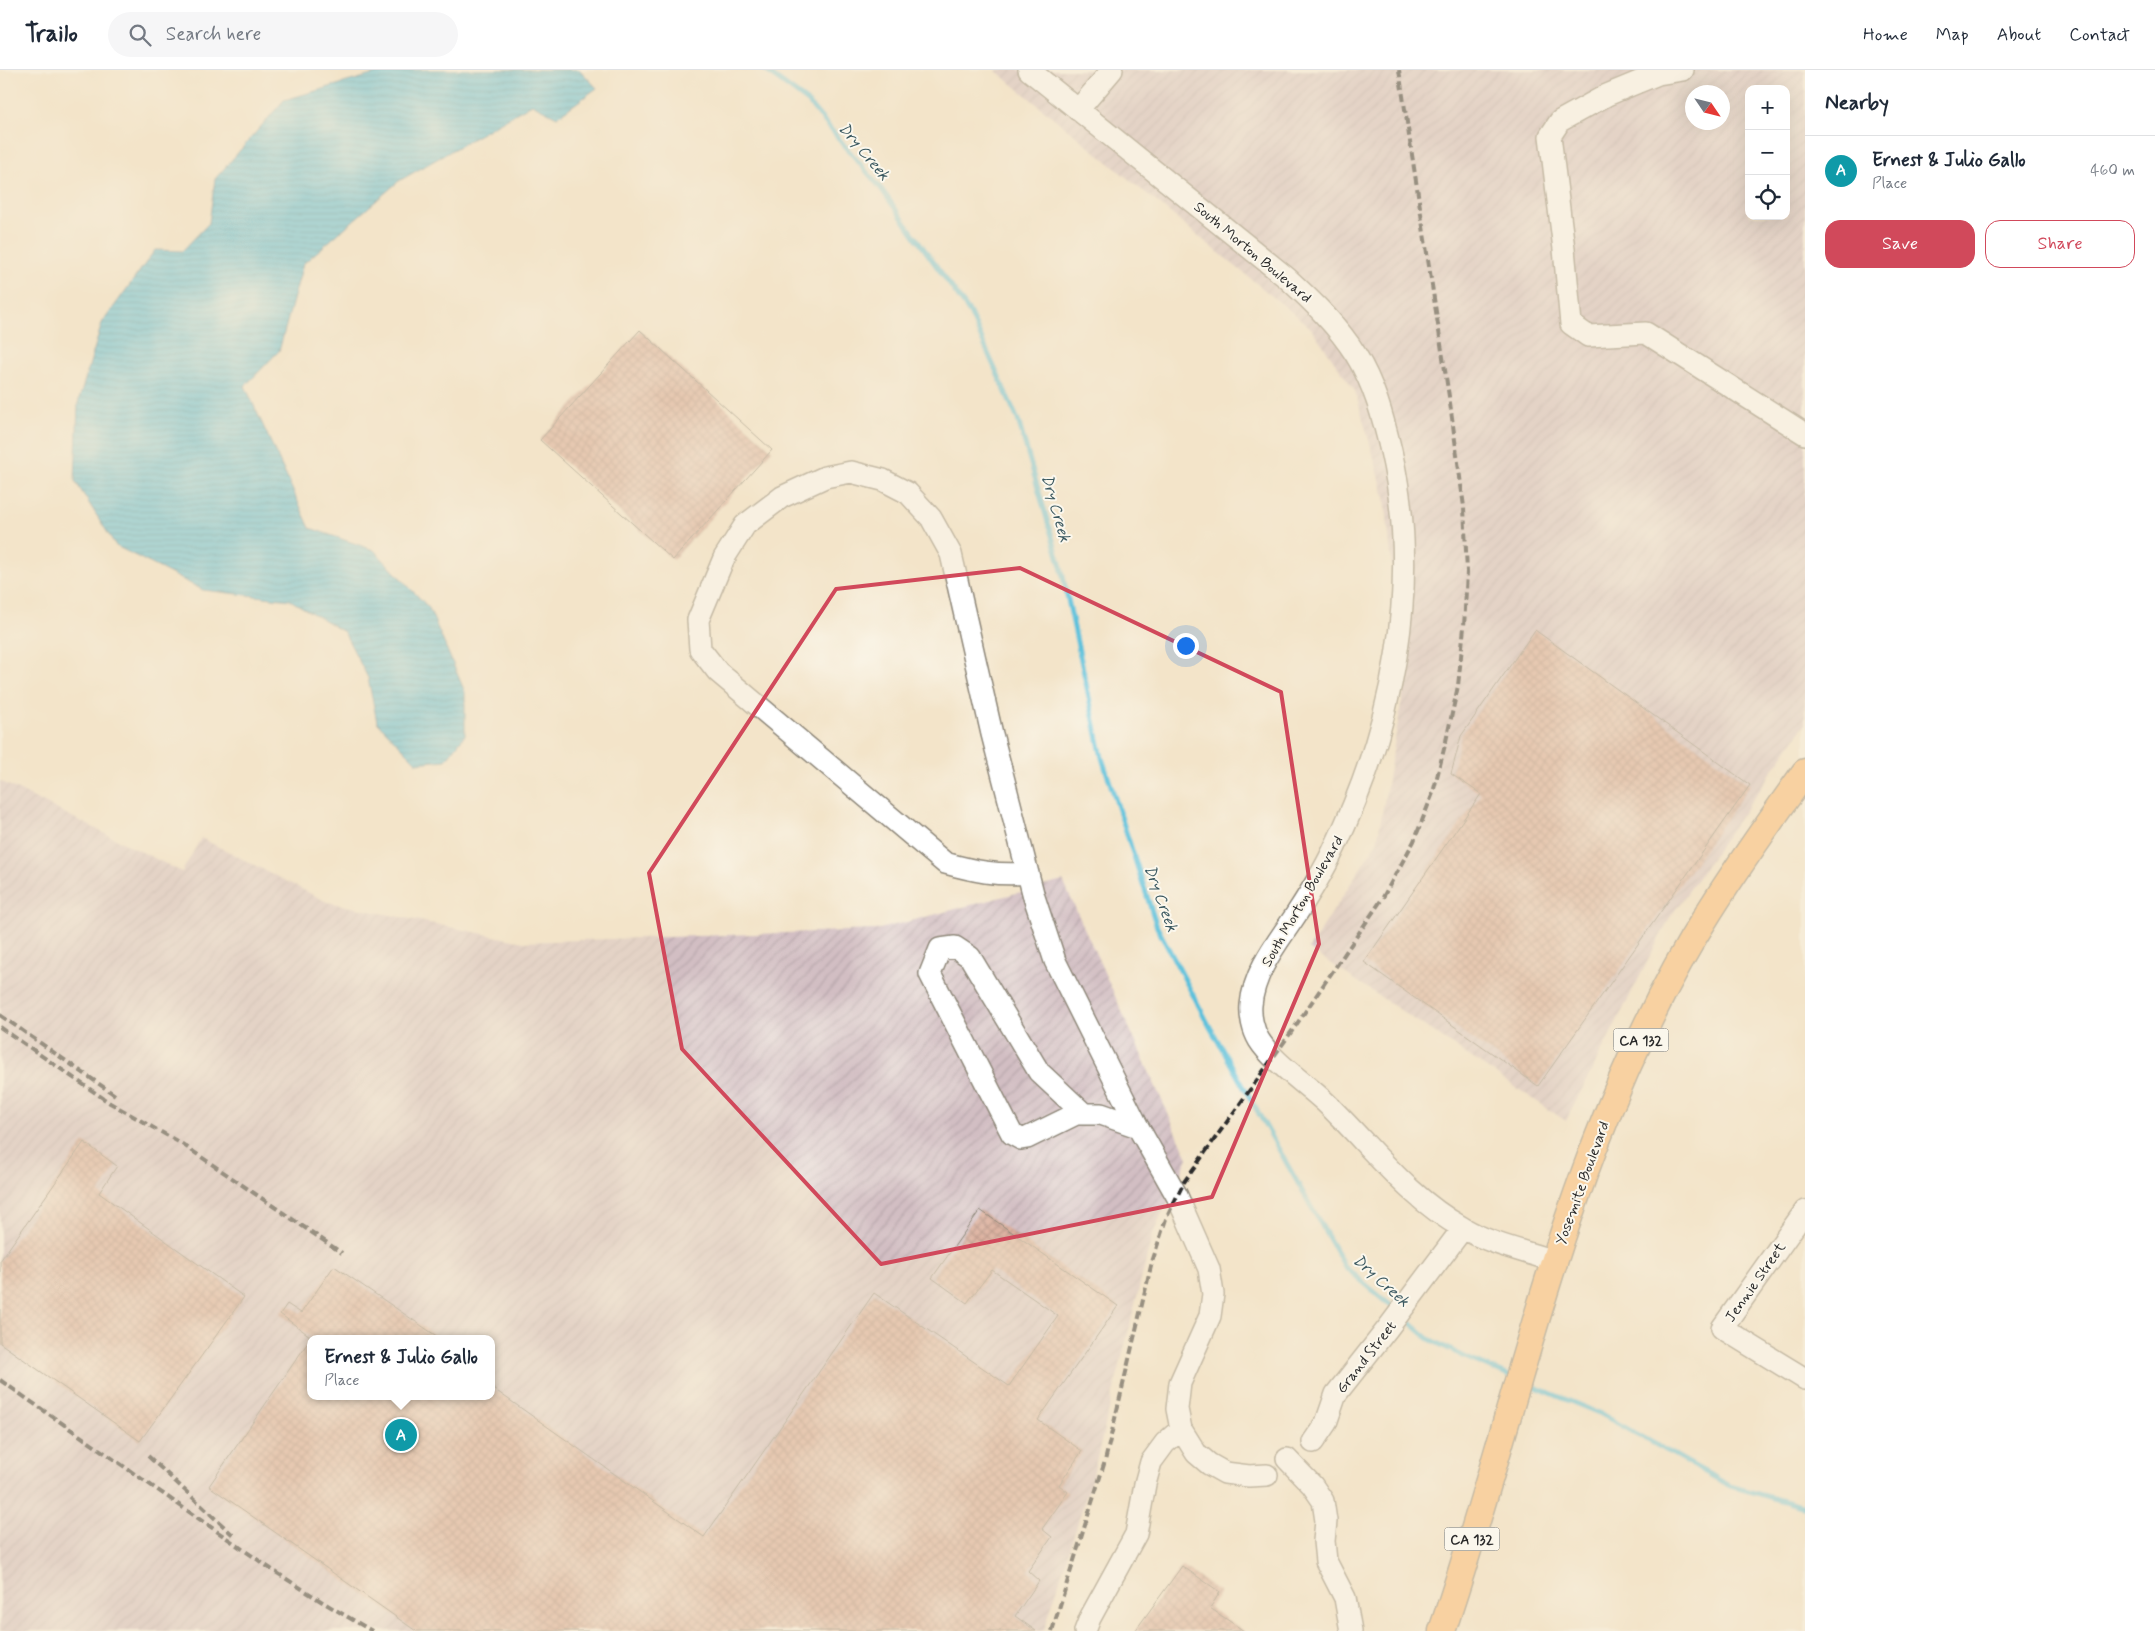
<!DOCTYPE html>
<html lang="en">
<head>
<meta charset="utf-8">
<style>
	:root { --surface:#fff; --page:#f6f6f7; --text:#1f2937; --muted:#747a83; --line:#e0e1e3; --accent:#d1495b }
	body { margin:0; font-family:Mynerve,sans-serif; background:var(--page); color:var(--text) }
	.controls { position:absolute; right:15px; top:15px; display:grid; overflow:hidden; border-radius:10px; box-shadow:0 5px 20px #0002 }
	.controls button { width:45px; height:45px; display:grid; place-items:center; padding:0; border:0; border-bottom:1px solid var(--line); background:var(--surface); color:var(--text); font:25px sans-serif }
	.compass { position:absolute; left:1685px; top:15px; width:45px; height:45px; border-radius:50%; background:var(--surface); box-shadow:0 5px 20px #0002; rotate:125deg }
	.you { position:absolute; left:1185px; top:575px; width:18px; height:18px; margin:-12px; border:4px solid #fff; border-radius:50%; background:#1a73e8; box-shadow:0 0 0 8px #1a73e833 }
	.badge { display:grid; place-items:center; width:32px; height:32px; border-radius:50%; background:var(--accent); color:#fff; font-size:16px; font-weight:700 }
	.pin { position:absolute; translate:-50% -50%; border:2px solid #fff; box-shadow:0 1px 5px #0006 }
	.popup { position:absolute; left:307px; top:1265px; width:188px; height:65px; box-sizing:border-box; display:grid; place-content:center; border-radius:10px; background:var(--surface); filter:drop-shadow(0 1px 4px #0005); font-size:16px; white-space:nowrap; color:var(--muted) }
	.popup b { font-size:19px; color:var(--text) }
	.popup::after { content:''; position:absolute; left:50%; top:100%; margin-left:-10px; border:10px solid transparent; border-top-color:var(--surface) }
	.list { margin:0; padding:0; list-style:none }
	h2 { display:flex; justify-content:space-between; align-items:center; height:65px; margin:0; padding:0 20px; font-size:21px }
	h2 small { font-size:16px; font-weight:400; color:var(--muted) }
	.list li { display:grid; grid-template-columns:32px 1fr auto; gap:15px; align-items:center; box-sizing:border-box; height:70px; padding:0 20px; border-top:1px solid var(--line) }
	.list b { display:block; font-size:19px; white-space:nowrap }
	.list p { margin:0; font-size:16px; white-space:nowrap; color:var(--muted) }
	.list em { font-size:16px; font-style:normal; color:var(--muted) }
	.actions { display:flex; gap:10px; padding:15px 20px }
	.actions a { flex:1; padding:11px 0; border:1px solid var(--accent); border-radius:15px; text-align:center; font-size:18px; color:var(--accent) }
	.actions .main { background:var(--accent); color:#fff }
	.icon { flex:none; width:28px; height:28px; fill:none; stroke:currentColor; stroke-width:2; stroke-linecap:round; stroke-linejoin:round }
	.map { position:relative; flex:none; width:1805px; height:1561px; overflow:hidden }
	header { display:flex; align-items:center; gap:30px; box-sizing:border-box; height:70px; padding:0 25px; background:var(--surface); border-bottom:1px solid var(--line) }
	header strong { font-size:24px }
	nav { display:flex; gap:28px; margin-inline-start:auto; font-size:18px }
	.search { width:350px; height:45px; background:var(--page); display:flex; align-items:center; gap:12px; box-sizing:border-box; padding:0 18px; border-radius:28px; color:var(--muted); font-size:19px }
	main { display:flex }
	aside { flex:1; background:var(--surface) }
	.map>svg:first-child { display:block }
</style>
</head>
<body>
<header>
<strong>Trailo</strong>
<div class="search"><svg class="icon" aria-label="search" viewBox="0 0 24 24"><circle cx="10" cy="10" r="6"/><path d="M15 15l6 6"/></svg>Search here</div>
<nav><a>Home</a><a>Map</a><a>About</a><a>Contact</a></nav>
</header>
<main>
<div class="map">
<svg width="1805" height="1561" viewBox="0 0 1805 1561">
	<defs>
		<pattern id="industrial-furrows" width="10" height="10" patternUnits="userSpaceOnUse" patternTransform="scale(1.25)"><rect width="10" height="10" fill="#d2bec3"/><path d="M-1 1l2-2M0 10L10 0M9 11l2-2" fill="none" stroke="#b4a3a8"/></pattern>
		<pattern id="water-rules" width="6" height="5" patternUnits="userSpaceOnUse" patternTransform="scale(1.25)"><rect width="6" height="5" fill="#5dc1db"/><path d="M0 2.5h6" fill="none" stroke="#4d9db2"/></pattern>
		<pattern id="building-cross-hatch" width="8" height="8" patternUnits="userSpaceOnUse" patternTransform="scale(1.25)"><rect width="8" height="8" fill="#d8a794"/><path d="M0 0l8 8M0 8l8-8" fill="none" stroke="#af8879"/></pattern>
	</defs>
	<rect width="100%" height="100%" fill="#fbf7ec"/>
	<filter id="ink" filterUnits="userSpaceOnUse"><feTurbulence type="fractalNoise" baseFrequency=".02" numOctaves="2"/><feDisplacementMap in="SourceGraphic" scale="10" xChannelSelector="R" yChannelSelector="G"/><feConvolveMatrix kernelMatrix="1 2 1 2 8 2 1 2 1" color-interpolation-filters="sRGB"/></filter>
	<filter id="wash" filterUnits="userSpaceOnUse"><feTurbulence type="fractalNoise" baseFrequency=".0096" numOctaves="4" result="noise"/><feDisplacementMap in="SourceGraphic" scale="20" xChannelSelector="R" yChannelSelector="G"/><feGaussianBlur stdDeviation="1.12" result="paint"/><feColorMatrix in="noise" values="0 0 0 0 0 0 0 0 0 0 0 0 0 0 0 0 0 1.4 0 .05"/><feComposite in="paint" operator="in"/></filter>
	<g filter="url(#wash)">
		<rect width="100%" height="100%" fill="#f3e4c9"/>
		<path fill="url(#industrial-furrows)" fill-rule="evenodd" d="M995,0H1805V654L1669,849L1566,1051L1309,879L1377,772L1404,618L1385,427L1355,321L1311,258ZM1749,19H1786V146H1749ZM1692,22H1722V52H1692Z
			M0,711L182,802L201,768L327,832L523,872L876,860L1063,811L1188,1088L1152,1166L1093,1404L1044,1561H0ZM311,1269H491V1326H311Z"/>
		<path fill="url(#water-rules)" stroke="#447683" d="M389,0H580L597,18L557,47L532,34L399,111L303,194L279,281L245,316L310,458L374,480L429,538L465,622V665L446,690L417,693L377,652L368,608L344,562L290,530L203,520L116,476L75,411L78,333L102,253L155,180L182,181L209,153L215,109L284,30Z"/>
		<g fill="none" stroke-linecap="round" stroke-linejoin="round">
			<path stroke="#5dc1db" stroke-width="5" d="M765,0L808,32L882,120L970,243L1018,350L1061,497L1102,688L1157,857L1210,957L1345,1197L1395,1239
				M1404,1247L1429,1269L1467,1288L1511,1307
				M1526,1313L1601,1344L1730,1416L1805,1437"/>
		</g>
		<g id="blocks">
			<path fill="url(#building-cross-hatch)" d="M640,260L772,380L673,490L540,370Z
				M1535,560L1750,715L1538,1016L1364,892L1481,724L1451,704L1461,666Z
				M84,1072L117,1096L99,1123L244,1227L140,1371L0,1273V1191Z
				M980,1140L1118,1236L1038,1350L1082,1381L1059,1415L1068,1422L1042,1459L1052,1467L1028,1501L1039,1511L1015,1546L1036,1561H416L209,1416L311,1268V1326H491V1317L704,1467L874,1223L1009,1316L1058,1246L992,1200L967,1233L932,1208Z
				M334,1196L441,1269H314L280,1244L287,1234L301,1243Z
				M1182,1496L1220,1522L1210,1538L1244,1561H1135Z"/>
		</g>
	</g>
	<g filter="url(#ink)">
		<use href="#blocks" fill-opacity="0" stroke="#8f887a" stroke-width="1"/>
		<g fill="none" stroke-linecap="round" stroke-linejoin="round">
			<defs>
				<path id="minor" d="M1029,0L1287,208C1312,231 1338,256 1356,285C1374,314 1383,347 1391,381C1422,516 1393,658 1333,781C1323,802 1310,823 1297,843C1279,871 1254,900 1251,935C1250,946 1253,960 1259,970C1272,991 1306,1014 1325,1032C1370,1075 1407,1127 1463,1158C1490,1174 1524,1181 1554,1191
					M1683,0L1658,4L1607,25L1560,51L1550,66L1564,179L1571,254L1588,266L1646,263L1805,364
					M1078,40L1112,0
					M1028,803C997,806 974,801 945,793L718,602L700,579L698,550L724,488L745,455L782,427L825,407L851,402L883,410L908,423L931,448L951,484L992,664L1034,827L1055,891L1138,1057L1177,1126L1209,1199L1213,1224L1210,1246L1180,1313L1177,1339L1181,1359L1196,1383L1209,1394L1225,1403L1249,1406L1267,1405
					M1084,1044L1039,1002L970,887L955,877L940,879L930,904L1012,1064L1021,1069L1027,1068L1076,1044H1101L1138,1057
					M1805,1141L1722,1258L1805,1309
					M1313,1372L1326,1353L1336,1324L1388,1258L1463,1158
					M1287,1389L1312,1415L1323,1431L1326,1451L1324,1471L1326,1491L1345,1528L1351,1561
					M1085,1561L1090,1548L1136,1464L1145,1414L1151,1392L1165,1373L1181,1359"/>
				<path id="major" d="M1442,1561C1497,1400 1534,1233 1595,1075C1626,995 1663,914 1709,842C1739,794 1772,748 1805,702"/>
			</defs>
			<use href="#minor" stroke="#8f887a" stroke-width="24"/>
			<use href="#major" stroke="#8f887a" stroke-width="29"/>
			<use href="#minor" stroke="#fff" stroke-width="21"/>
			<use href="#major" stroke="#ffbb71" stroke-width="26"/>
			<path stroke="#2b2b2b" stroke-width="4" stroke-dasharray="8 4" stroke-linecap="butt" d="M0,945L115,1025
				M0,957L110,1033L182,1074L342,1183
				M0,1310L271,1499L324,1533L372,1561
				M148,1386L234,1466
				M1052,1561L1105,1391L1152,1192L1166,1149L1184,1112L1292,961L1382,829L1414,771L1433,723L1446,671L1458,616L1464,557L1467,502L1464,437L1450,333L1399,0"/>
		</g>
	</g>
	<path d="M0 0H1805V1561H0ZM1020,498L1281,622L1319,874L1212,1127L881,1194L682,979L649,803L836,519Z" fill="#f3e4c9" fill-opacity=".55" fill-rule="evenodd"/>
	<path fill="none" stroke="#d1495b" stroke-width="4" stroke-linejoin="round" d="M1020,498L1281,622L1319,874L1212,1127L881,1194L682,979L649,803L836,519Z"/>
	<g text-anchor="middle" stroke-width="4" stroke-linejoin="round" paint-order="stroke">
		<g fill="#fbf7ec" stroke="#696865" stroke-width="1">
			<rect x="1613.5" y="958.5" width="55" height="23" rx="4"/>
			<rect x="1444.5" y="1457.5" width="55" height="23" rx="4"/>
		</g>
		<g font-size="14" font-weight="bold" fill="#2b2b2b">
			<text x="1641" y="975">CA 132</text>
			<text x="1472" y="1474">CA 132</text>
		</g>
		<g font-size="15" fill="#2b2b2b" stroke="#fbf7ec">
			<text transform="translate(1253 182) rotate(40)" y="5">South Morton Boulevard</text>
			<text transform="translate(1302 831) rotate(-60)" y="5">South Morton Boulevard</text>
			<text transform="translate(1582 1113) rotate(-70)" y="5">Yosemite Boulevard</text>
			<text transform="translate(1755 1212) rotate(-55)" y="5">Jennie Street</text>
			<text transform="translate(1366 1287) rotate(-52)" y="5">Grand Street</text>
		</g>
		<g font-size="16" font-style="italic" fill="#3a5860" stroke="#fbf7ec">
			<text transform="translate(865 81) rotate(50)" y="6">Dry Creek</text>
			<text transform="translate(1057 438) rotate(74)" y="6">Dry Creek</text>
			<text transform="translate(1162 828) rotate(70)" y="6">Dry Creek</text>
			<text transform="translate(1382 1210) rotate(42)" y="6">Dry Creek</text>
		</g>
	</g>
</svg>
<div class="controls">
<button>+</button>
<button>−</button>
<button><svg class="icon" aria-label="locate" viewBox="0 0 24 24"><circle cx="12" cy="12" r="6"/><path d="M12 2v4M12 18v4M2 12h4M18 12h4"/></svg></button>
</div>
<svg class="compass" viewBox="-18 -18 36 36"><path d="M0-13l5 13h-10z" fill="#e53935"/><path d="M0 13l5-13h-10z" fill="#747a83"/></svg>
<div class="you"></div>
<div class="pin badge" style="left:401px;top:1365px;background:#0f9aa8">A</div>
<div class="popup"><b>Ernest &amp; Julio Gallo</b>Place</div>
</div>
<aside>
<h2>Nearby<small></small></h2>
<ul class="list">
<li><span class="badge" style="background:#0f9aa8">A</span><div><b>Ernest &amp; Julio Gallo</b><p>Place</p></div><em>460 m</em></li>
</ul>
<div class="actions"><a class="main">Save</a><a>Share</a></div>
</aside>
</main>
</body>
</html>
